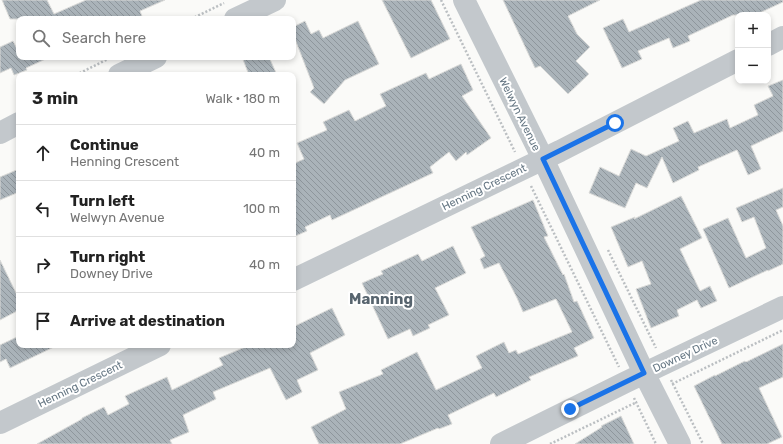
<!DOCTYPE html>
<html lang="en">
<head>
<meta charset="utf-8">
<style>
	:root { --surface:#fff; --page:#f2f2f2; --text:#222; --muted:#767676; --line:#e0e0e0 }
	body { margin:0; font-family:Rubik,sans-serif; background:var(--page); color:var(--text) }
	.controls { position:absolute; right:12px; top:12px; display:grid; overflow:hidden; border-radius:8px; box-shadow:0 2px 6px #0003 }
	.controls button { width:36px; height:36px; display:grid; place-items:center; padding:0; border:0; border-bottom:1px solid var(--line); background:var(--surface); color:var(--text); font:20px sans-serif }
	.stop { position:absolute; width:12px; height:12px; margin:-9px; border:3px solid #1a73e8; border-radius:50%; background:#fff }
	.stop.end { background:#1a73e8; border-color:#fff; box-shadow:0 1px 4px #0008 }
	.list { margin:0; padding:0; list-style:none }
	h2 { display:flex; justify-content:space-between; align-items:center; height:52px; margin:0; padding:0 16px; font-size:17px }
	h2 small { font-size:13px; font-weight:400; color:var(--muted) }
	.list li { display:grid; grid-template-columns:26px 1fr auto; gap:12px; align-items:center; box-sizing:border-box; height:56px; padding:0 16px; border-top:1px solid var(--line) }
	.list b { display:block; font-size:15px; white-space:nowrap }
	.list p { margin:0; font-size:13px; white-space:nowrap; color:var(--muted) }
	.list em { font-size:13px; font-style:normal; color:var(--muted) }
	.icon { flex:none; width:22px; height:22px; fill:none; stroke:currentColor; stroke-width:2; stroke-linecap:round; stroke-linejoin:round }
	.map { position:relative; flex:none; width:783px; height:444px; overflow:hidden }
	.search { position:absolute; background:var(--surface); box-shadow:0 2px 6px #0003; left:16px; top:16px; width:280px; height:44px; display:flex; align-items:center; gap:10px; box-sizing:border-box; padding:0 14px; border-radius:8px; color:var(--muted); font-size:15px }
	.panel { position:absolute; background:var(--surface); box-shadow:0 2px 6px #0003; left:16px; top:72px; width:280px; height:276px; border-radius:8px }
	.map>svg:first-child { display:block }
</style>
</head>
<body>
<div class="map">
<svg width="783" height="444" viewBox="0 0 783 444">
	<defs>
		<pattern id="building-back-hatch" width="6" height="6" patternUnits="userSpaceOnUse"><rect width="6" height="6" fill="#aab3b9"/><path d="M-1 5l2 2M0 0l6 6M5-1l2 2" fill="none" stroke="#8e969c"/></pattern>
	</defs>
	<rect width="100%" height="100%" fill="#fafaf8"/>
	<path fill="url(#building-back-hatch)" stroke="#dcdcda" d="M2,0H47L54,14L86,0H165L140,11L143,19H10Z
		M382,0H431L450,39L411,58Z
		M503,0H600L568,16L577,34L590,47L576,61L589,74L568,94L540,66L535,68Z
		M701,0H783V2L755,15H733L688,36L690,41L673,48L669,38L638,51L642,59L622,68L603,28L623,19L629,32Z
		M305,21L311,34L319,30L323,38L358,21L379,64L345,80L324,104L310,92L314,88L293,34V27Z
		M13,41L19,53V57H50L26,68L27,70L14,75L11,68L0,73V47Z
		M242,57H269L277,75H249Z
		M461,64L473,90L462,96L491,138L467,155L466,152L456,161L449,152L430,167L433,173L332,220L330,215L305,227L307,231L293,237V164L304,159L297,143L327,130L323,122L349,110L355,121L386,106L380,94L426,73L429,79Z
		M783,80V131L751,146L761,169L748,175L737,150L698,167L699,170L673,183L662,157L647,188L636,183L625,208L589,193L600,167L619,176L631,149L646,156L679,141L673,128L688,121L694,133L727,119L730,128L758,115L754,105L773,96L768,86Z
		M19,169V192L0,200V177Z
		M783,188V207L776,210L783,226V264L768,271V270L729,288L703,229L728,218L746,258L766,248L754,217L742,222L736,208Z
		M681,196L702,238L680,249L700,291L710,286L717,301L701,308L697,300L677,310L679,316L651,328L636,289L651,284L642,261L628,267L611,227L635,217L634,219Z
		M533,200L548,236L544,237L563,275L564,274L574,302L577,301L594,338L574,348L578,356L529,377L531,380L496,397L494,393L448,415L452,424L439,429L438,428L400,444H319L311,427L346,409L339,392L383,374L381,370L417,352L436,390L482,368L476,356L504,342L509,353L516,350L518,354L572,332L556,299L523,312L517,298L499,263L484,269L480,259L485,256L471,227Z
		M453,246L466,273L435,288L449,315L428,325L430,328L413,336L410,329L388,339L362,283L383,274L381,271L418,254L422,261Z
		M0,260L19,299V310L0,320Z
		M332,308L345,335L310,353L318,370L297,380L302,392L286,400L270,368L213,392L216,399L183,415L189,432L170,440L172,444H37L82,419V418L104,407L108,415L129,404L125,396L147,386L167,377L172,390L223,365L219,358L250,345H293V327Z
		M19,336V345H58L10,368L6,359L0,362V345Z
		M783,344V377L759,388L782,437L767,444H722L694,386L715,375V376L745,361L746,362Z
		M621,416L634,444H575L602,427L601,426Z"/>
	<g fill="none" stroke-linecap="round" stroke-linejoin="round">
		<path stroke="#bbbfc2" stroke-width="2.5" stroke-dasharray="2 2" stroke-linecap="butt" d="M441,0L515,152
			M191,19L224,3
			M76,75L108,59
			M531,186L619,367
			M608,250L656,348
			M671,380L703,444
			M672,384L783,330
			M634,398L656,444
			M550,444L637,402"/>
		<path stroke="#c3c8cc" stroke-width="22" d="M464,0L543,159L644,373L680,444
			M235,19L275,0
			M768,45L783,37
			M119,75L156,57
			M0,133L19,123
			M293,280L560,151L738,60
			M0,423L160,345
			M501,444L626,382L783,307"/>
	</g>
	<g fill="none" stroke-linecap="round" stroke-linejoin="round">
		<path stroke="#1a73e8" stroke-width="5" d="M570,409L644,373L543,159L615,123"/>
	</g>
	<g text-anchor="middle" stroke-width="4" stroke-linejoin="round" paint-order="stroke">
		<g font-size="11" fill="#657683" stroke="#fff">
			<text transform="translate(520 114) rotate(64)" y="4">Welwyn Avenue</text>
			<text transform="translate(484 187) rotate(-26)" y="4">Henning Crescent</text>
			<text transform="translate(685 354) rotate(-25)" y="4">Downey Drive</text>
			<text transform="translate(80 384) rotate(-26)" y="4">Henning Crescent</text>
		</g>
		<g font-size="15" font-weight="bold" fill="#57646e" stroke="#fff">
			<text x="381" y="304">Manning</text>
		</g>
	</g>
</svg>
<div class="controls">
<button>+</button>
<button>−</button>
</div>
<div class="stop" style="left:615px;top:123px"></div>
<div class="stop end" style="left:570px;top:409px"></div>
<div class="search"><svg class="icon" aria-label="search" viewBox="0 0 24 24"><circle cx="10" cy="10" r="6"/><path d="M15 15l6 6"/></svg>Search here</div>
<section class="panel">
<h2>3 min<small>Walk · 180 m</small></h2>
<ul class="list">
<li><svg class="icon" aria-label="ahead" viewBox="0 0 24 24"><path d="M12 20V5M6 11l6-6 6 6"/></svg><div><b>Continue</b><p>Henning Crescent</p></div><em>40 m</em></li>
<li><svg class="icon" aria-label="left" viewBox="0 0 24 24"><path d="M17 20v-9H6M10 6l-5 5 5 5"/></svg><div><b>Turn left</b><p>Welwyn Avenue</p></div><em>100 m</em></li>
<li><svg class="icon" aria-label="right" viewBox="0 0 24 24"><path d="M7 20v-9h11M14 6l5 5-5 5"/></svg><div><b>Turn right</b><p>Downey Drive</p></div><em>40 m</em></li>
<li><svg class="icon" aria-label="arrive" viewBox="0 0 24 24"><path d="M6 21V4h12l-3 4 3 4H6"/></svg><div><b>Arrive at destination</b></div></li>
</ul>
</section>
</div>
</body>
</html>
